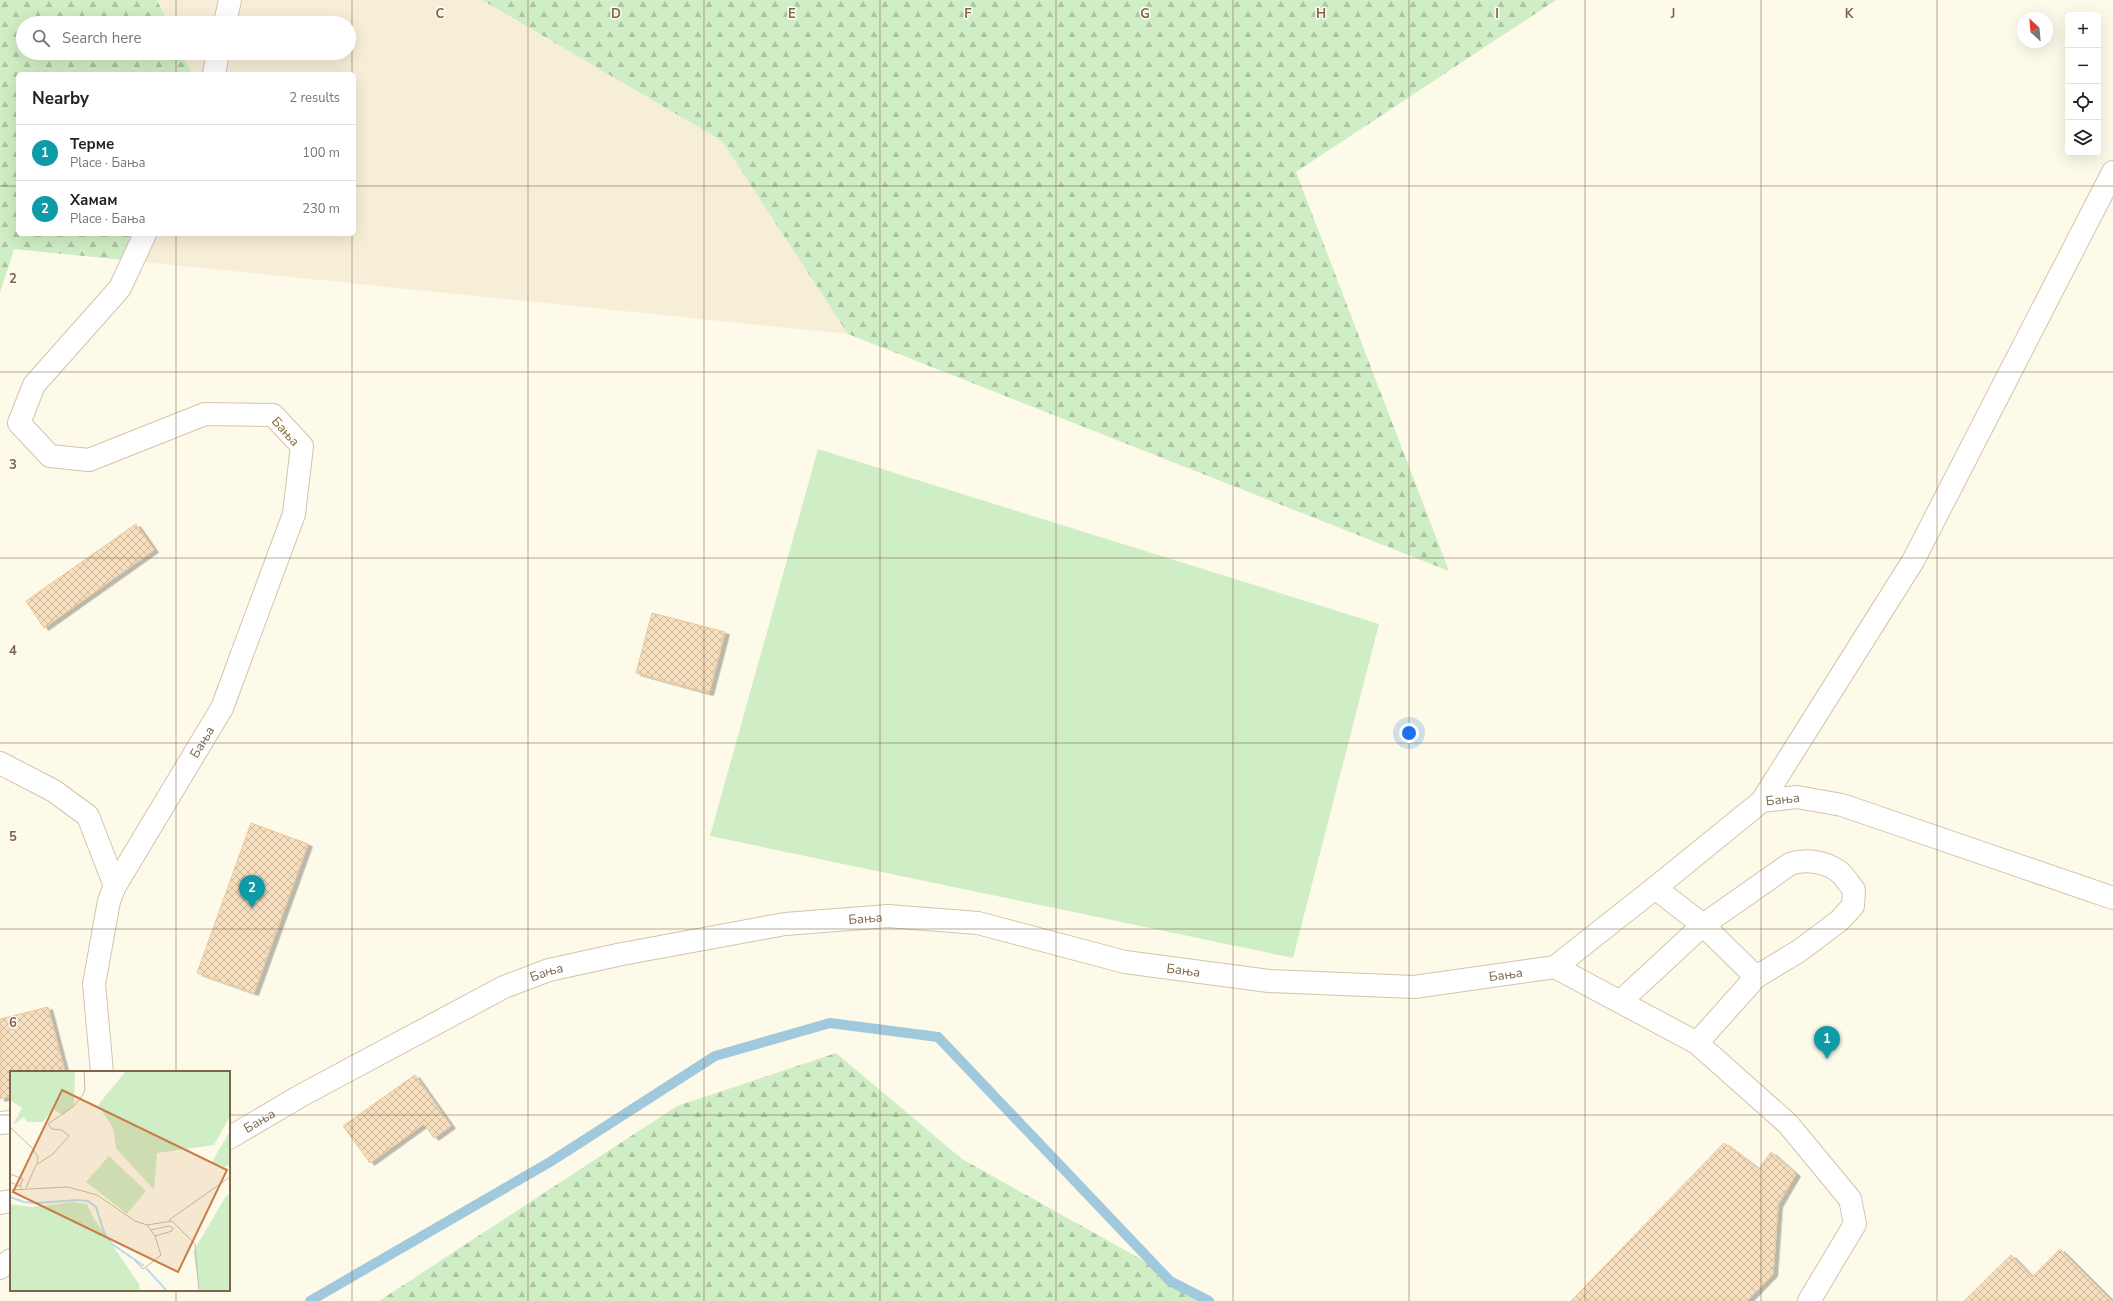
<!DOCTYPE html>
<html lang="en">
<head>
<meta charset="utf-8">
<style>
	:root { --surface:#fff; --page:#f2f2f2; --text:#222; --muted:#767676; --line:#e0e0e0; --accent:#805131 }
	body { margin:0; font-family:"Nunito Sans",sans-serif; background:var(--page); color:var(--text) }
	.controls { position:absolute; right:12px; top:12px; display:grid; overflow:hidden; border-radius:6px; box-shadow:0 4px 16px #0002 }
	.controls button { width:36px; height:36px; display:grid; place-items:center; padding:0; border:0; border-bottom:1px solid var(--line); background:var(--surface); color:var(--text); font:20px sans-serif }
	.compass { position:absolute; left:2017px; top:12px; width:36px; height:36px; border-radius:50%; background:var(--surface); box-shadow:0 4px 16px #0002; rotate:334deg }
	.you { position:absolute; left:1409px; top:733px; width:14px; height:14px; margin:-10px; border:3px solid #fff; border-radius:50%; background:#1a73e8; box-shadow:0 0 0 6px #1a73e833 }
	.badge { display:grid; place-items:center; width:26px; height:26px; border-radius:50%; background:var(--accent); color:#fff; font-size:13px; font-weight:700 }
	.pin { position:absolute; translate:-50% -33px; filter:drop-shadow(0 1px 2px #0008) }
	.pin::after { content:''; position:absolute; top:21px; width:14px; height:12px; background:inherit; clip-path:polygon(0 0,100% 0,50% 100%) }
	.list { margin:0; padding:0; list-style:none }
	h2 { display:flex; justify-content:space-between; align-items:center; height:52px; margin:0; padding:0 16px; font-size:17px }
	h2 small { font-size:13px; font-weight:400; color:var(--muted) }
	.list li { display:grid; grid-template-columns:26px 1fr auto; gap:12px; align-items:center; box-sizing:border-box; height:56px; padding:0 16px; border-top:1px solid var(--line) }
	.list b { display:block; font-size:15px; white-space:nowrap }
	.list p { margin:0; font-size:13px; white-space:nowrap; color:var(--muted) }
	.list em { font-size:13px; font-style:normal; color:var(--muted) }
	.icon { flex:none; width:22px; height:22px; fill:none; stroke:currentColor; stroke-width:2; stroke-linecap:round; stroke-linejoin:round }
	.map { position:relative; flex:none; width:2113px; height:1301px; overflow:hidden }
	.search { position:absolute; background:var(--surface); box-shadow:0 4px 16px #0002; left:16px; top:16px; width:340px; height:44px; display:flex; align-items:center; gap:10px; box-sizing:border-box; padding:0 14px; border-radius:22px; color:var(--muted); font-size:15px }
	.panel { position:absolute; background:var(--surface); box-shadow:0 4px 16px #0002; left:16px; top:72px; width:340px; height:164px; border-radius:6px }
	.map>svg:first-child { display:block }
</style>
</head>
<body>
<div class="map">
<svg width="2113" height="1301" viewBox="0 0 2113 1301">
	<defs>
		<pattern id="forest-firs" width="22" height="20" patternUnits="userSpaceOnUse"><rect width="22" height="20" fill="#cfeec5"/><path d="M5 1l3.5 6h-7zM16 11l3.5 6h-7z" fill="#adc4a2"/></pattern>
		<pattern id="building-cross-hatch" width="8" height="8" patternUnits="userSpaceOnUse"><rect width="8" height="8" fill="#f6dfbe"/><path d="M0 0l8 8M0 8l8-8" fill="none" stroke="#ccb89c"/></pattern>
		<filter id="shadow"><feDropShadow dx="4.5" dy="2.5" stdDeviation="0" flood-color="#0004"/></filter>
	</defs>
	<rect width="100%" height="100%" fill="#fefae9"/>
	<path fill="#f7eed7" d="M157,0H482L722,141L848,334L133,261L145,234H354V74H192L182,53H349V23H168Z"/>
	<path fill="url(#forest-firs)" d="M0,0H157L168,23H23V53H182L192,74H18V234H145L133,261L14,249L0,293Z
		M482,0H1556L1296,172L1449,571L848,334L722,141Z
		M836,1053L962,1159L1216,1301H379L677,1106Z"/>
	<path fill="#cfeec5" d="M818,449L1379,624L1293,958L710,836Z"/>
	<g fill="none" stroke-linecap="round" stroke-linejoin="round">
		<path stroke="#a0c9de" stroke-width="10" d="M310,1301L550,1162L715,1056L830,1023L938,1037L1170,1281L1209,1301"/>
	</g>
	<path fill="url(#building-cross-hatch)" stroke="#ebc89d" filter="url(#shadow)" d="M136,524L154,550L44,628L26,601Z
		M652,613L725,632L709,693L636,673Z
		M251,823L308,844L254,993L197,973Z
		M48,1007L65,1072H11V1096L0,1099V1019Z
		M415,1075L451,1126L434,1138L424,1124L370,1163L343,1126Z
		M1724,1143L1759,1169L1771,1152L1796,1174L1778,1205L1773,1274L1747,1301H1571Z
		M2060,1249L2112,1301H1964L2011,1255L2032,1277Z"/>
	<g fill="none" stroke-linecap="round" stroke-linejoin="round">
		<defs>
			<g id="minor">
				<path d="M225,23L230,0"/>
				<path d="M214,74L218,53"/>
				<path d="M0,763L54,791L88,816L115,886"/>
				<path d="M1762,801L1913,561L2113,172"/>
				<path d="M1655,888L1703,925L1756,977"/>
				<path d="M1555,967L1697,1043L1788,1124L1850,1199L1855,1224L1809,1301"/>
				<path d="M1621,1001L1703,925L1790,864C1805,859 1824,861 1838,871C1844,875 1849,884 1854,890L1853,906L1839,921L1799,951L1756,977L1697,1043"/>
				<path id="s1" d="M102,1072L94,984L109,901L115,886L222,708L294,514L302,446L273,415L205,414L89,460L50,456L19,423L34,385L120,288L145,234"/>
				<path d="M0,1123L11,1122"/>
				<path id="s2" d="M229,1138L302,1095L504,987L549,970L622,954L785,924L888,916L978,923L1125,962L1269,981L1414,987L1555,967L1655,888L1762,801L1797,797L1842,805L2113,898"/>
				<path d="M0,1203L11,1201"/>
				<path d="M0,1268L11,1260"/>
			</g>
		</defs>
		<use href="#minor" stroke="#d3c4ad" stroke-width="24"/>
		<use href="#minor" stroke="#fff" stroke-width="22"/>
	</g>
	<path fill="none" stroke="#7c6549" stroke-width="1" stroke-opacity="0.55" d="M176,0V23M352,0V74M528,0V1301M704,0V1301M880,0V1301M1056,0V1301M1233,0V1301M1409,0V1301M1585,0V1301M1761,0V1301M1937,0V1301M176,53V74M0,186H18M354,186H2113M176,234V1072M352,234V1301M0,372H2113M0,558H2113M0,743H2113M0,929H2113M0,1115H11M229,1115H2113M176,1290V1301"/>
	<g text-anchor="middle" stroke-width="3" stroke-linejoin="round" paint-order="stroke">
		<g font-size="13" fill="#7c6549" stroke="#fffcf2">
			<text transform="translate(286 431) rotate(48)" y="5">Бања</text>
			<text dy="5" stroke="none"><textPath href="#s1" startOffset="357">Бања</textPath></text>
			<text dy="5" stroke="none"><textPath href="#s2" startOffset="1667">Бања</textPath></text>
			<text dy="5" stroke="none"><textPath href="#s2" startOffset="683">Бања</textPath></text>
			<text dy="5" stroke="none"><textPath href="#s2" startOffset="1007">Бања</textPath></text>
			<text dy="5" stroke="none"><textPath href="#s2" startOffset="359">Бања</textPath></text>
			<text dy="5" stroke="none"><textPath href="#s2" startOffset="1331">Бања</textPath></text>
			<text dy="5" stroke="none"><textPath href="#s2" startOffset="35">Бања</textPath></text>
		</g>
	</g>
	<g transform="translate(10 1071)">
		<rect width="220" height="220" fill="#fefae9"/>
		<path d="M0,0H65L64,35L53,44L44,39L32,51H17L14,46L3,54L12,37L0,29ZM116,0H220V45L204,74L147,82L144,119L106,77L103,57L88,34ZM220,60V93L215,96L202,91ZM220,123V220H190L183,181L216,125ZM63,131L77,133L83,146L129,213L130,220H0V133L22,136Z" fill="#cfeec5"/>
		<path d="M99,85L136,120L117,143L76,111Z" fill="#cfeec5"/>
		<path fill="none" stroke="#bbdbeb" stroke-width="2" d="M0,126L14,131L27,132L68,129L78,130L86,136L95,164L102,173L134,195M136,197L157,220"/>
		<path fill="none" stroke="#c6baa4" stroke-width="1" d="M0,56L22,77L28,86L27,92M0,103L13,108L10,115M0,111L12,116M16,117L26,94L43,83L59,65L52,59L42,58L38,53L64,35L72,25L75,19L74,0M0,119L58,116L87,124L125,150L137,154L162,150L185,173L189,220M159,149L220,106M141,159L159,155L163,157L162,160L145,165M125,190L133,198L151,184L145,165L137,154"/>
		<path fill="#c97d46" fill-opacity="0.15" stroke="#c97d46" stroke-width="2" d="M52,19L217,99L168,201L3,121Z"/>
		<rect width="220" height="220" fill="none" stroke="#7c6549" stroke-width="2"/>
	</g>
	<g font-size="13" text-anchor="middle" font-weight="bold" fill="#7c6549" stroke="#fffcf2" stroke-width="3" stroke-linejoin="round" paint-order="stroke">
		<text x="440" y="18">C</text>
		<text x="616" y="18">D</text>
		<text x="792" y="18">E</text>
		<text x="968" y="18">F</text>
		<text x="1145" y="18">G</text>
		<text x="1321" y="18">H</text>
		<text x="1497" y="18">I</text>
		<text x="1673" y="18">J</text>
		<text x="1849" y="18">K</text>
		<text x="13" y="283">2</text>
		<text x="13" y="469">3</text>
		<text x="13" y="655">4</text>
		<text x="13" y="841">5</text>
		<text x="13" y="1027">6</text>
	</g>
</svg>
<div class="controls">
<button>+</button>
<button>−</button>
<button><svg class="icon" aria-label="locate" viewBox="0 0 24 24"><circle cx="12" cy="12" r="6"/><path d="M12 2v4M12 18v4M2 12h4M18 12h4"/></svg></button>
<button><svg class="icon" aria-label="layers" viewBox="0 0 24 24"><path d="M12 4l9 5-9 5-9-5zM3 14l9 5 9-5"/></svg></button>
</div>
<svg class="compass" viewBox="-18 -18 36 36"><path d="M0-13l5 13h-10z" fill="#e53935"/><path d="M0 13l5-13h-10z" fill="#767676"/></svg>
<div class="you"></div>
<div class="pin badge" style="left:1827px;top:1059px;background:#0f9aa8">1</div>
<div class="pin badge" style="left:252px;top:908px;background:#0f9aa8">2</div>
<div class="search"><svg class="icon" aria-label="search" viewBox="0 0 24 24"><circle cx="10" cy="10" r="6"/><path d="M15 15l6 6"/></svg>Search here</div>
<section class="panel">
<h2>Nearby<small>2 results</small></h2>
<ul class="list">
<li><span class="badge" style="background:#0f9aa8">1</span><div><b>Терме</b><p>Place · Бања</p></div><em>100 m</em></li>
<li><span class="badge" style="background:#0f9aa8">2</span><div><b>Хамам</b><p>Place · Бања</p></div><em>230 m</em></li>
</ul>
</section>
</div>
</body>
</html>
